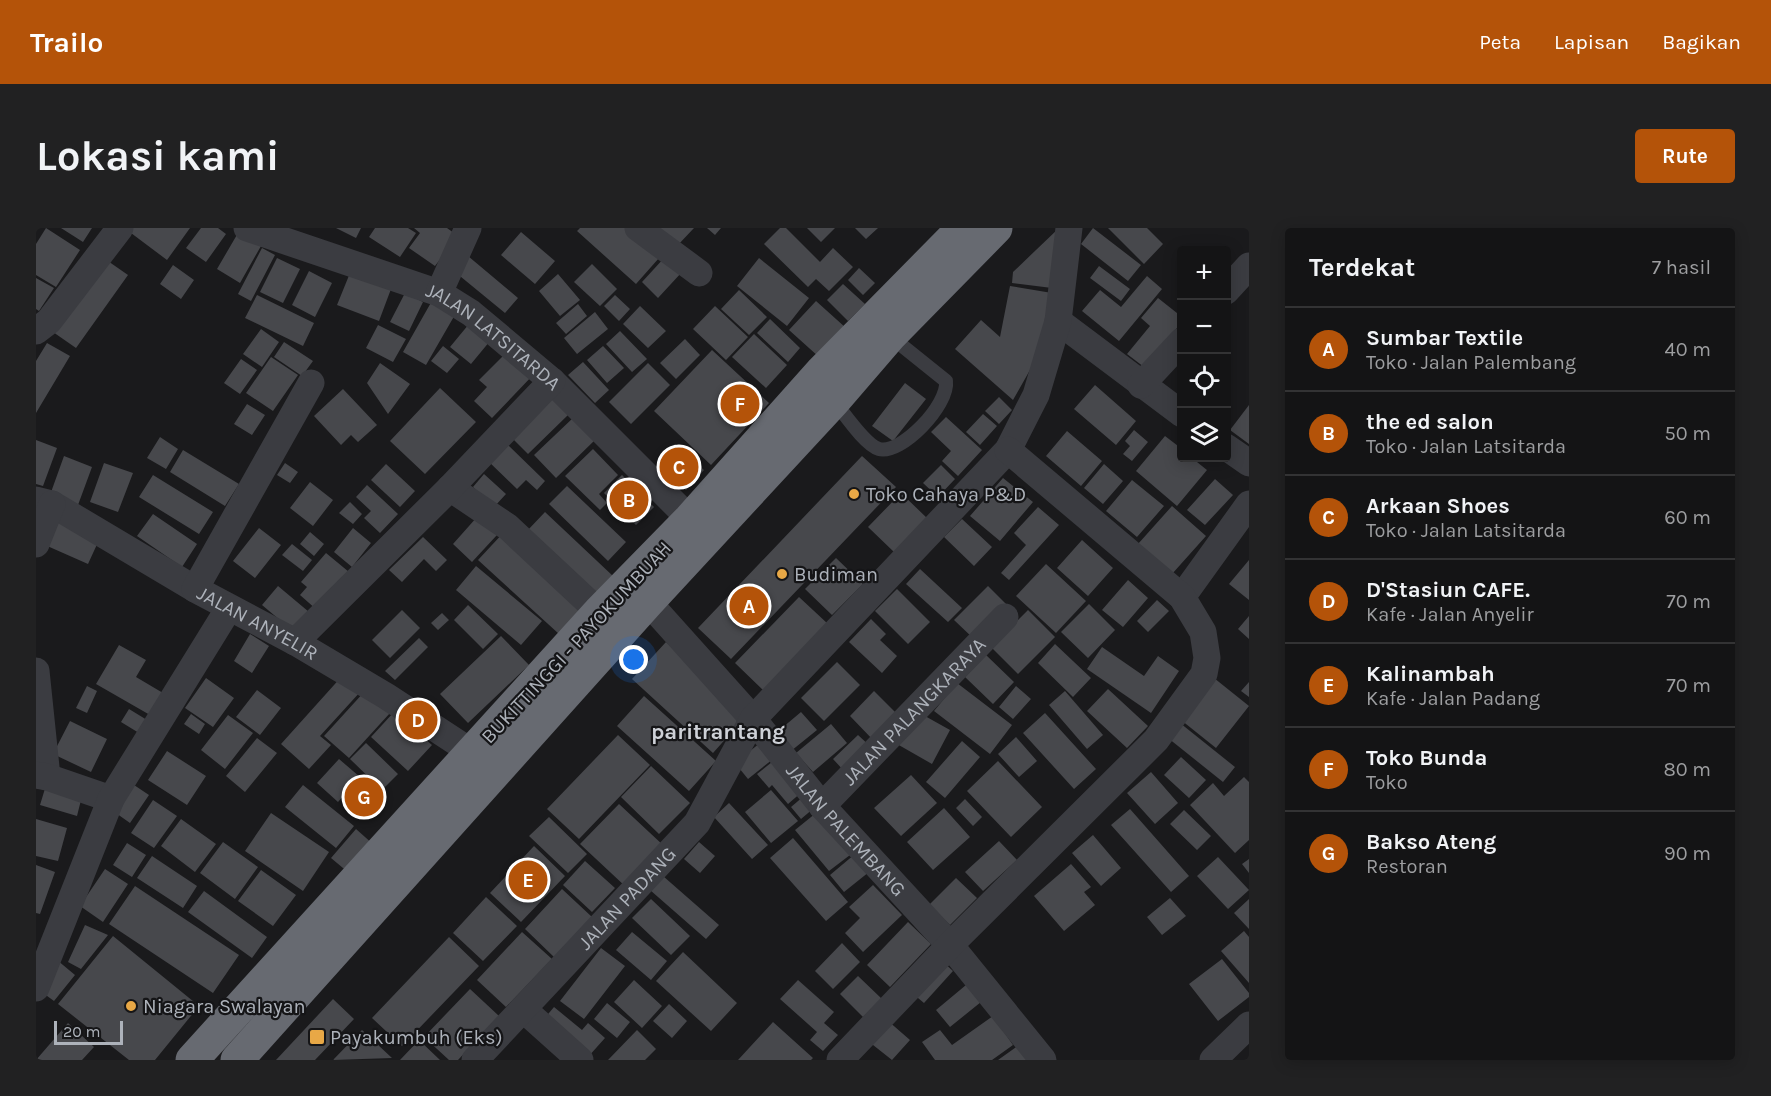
<!DOCTYPE html>
<html lang="id">
<head>
<meta charset="utf-8">
<style>
	:root { --surface:#141415; --page:#212122; --text:#f1f3f6; --muted:#9d9ea0; --line:#333334; --accent:#b45309 }
	body { margin:0; font-family:Karla,sans-serif; background:var(--page); color:var(--text) }
	.controls { position:absolute; right:18px; top:18px; display:grid; overflow:hidden; border-radius:6px; box-shadow:0 3px 15px #0003 }
	.controls button { width:54px; height:54px; display:grid; place-items:center; padding:0; border:0; border-bottom:2px solid var(--line); background:var(--surface); color:var(--text); font:30px sans-serif }
	.scale { position:absolute; left:18px; bottom:15px; width:69px; box-sizing:border-box; padding-left:6px; border:3px solid #adb2ba; border-top:0; font-size:16px; line-height:21px; white-space:nowrap; color:#adb2ba; -webkit-text-stroke:4px #151517; paint-order:stroke }
	.you { position:absolute; left:598px; top:432px; width:21px; height:21px; margin:-15px; border:4px solid #fff; border-radius:50%; background:#1a73e8; box-shadow:0 0 0 9px #1a73e833 }
	.badge { display:grid; place-items:center; width:39px; height:39px; border-radius:50%; background:var(--accent); color:#fff; font-size:20px; font-weight:700 }
	.pin { position:absolute; translate:-50% -50%; border:3px solid #fff; box-shadow:0 2px 6px #0006 }
	.list { margin:0; padding:0; list-style:none }
	h2 { display:flex; justify-content:space-between; align-items:center; height:78px; margin:0; padding:0 24px; font-size:26px }
	h2 small { font-size:20px; font-weight:400; color:var(--muted) }
	.list li { display:grid; grid-template-columns:39px 1fr auto; gap:18px; align-items:center; box-sizing:border-box; height:84px; padding:0 24px; border-top:2px solid var(--line) }
	.list b { display:block; font-size:22px; white-space:nowrap }
	.list p { margin:0; font-size:20px; white-space:nowrap; color:var(--muted) }
	.list em { font-size:20px; font-style:normal; color:var(--muted) }
	.icon { flex:none; width:33px; height:33px; fill:none; stroke:currentColor; stroke-width:2; stroke-linecap:round; stroke-linejoin:round }
	.map { position:relative; flex:none; width:1213px; height:832px; overflow:hidden; border-radius:6px }
	header { display:flex; align-items:center; gap:36px; box-sizing:border-box; height:84px; padding:0 30px; background:var(--accent); color:#fff }
	header strong { font-size:28px }
	nav { display:flex; gap:33px; margin-inline-start:auto; font-size:21px }
	.intro { display:flex; align-items:center; justify-content:space-between; box-sizing:border-box; height:144px; padding:0 36px }
	h1 { margin:0; font-size:42px }
	.button { padding:15px 27px; border-radius:6px; background:var(--accent); color:#fff; font-size:21px; font-weight:700 }
	main { display:flex; gap:36px; padding:0 36px }
	aside { flex:1; background:var(--surface); border-radius:6px; box-shadow:0 3px 15px #0003 }
	.map>svg:first-child { display:block }
</style>
</head>
<body>
<header>
<strong>Trailo</strong>
<nav><a>Peta</a><a>Lapisan</a><a>Bagikan</a></nav>
</header>
<div class="intro"><h1>Lokasi kami</h1><a class="button">Rute</a></div>
<main>
<div class="map">
<svg width="1213" height="832" viewBox="0 0 1213 832">
	<rect width="100%" height="100%" fill="#1a1a1c"/>
	<path fill="#47484c" d="M10,0L44,22L20,59L0,47V16Z
		M25,0H56L47,14Z
		M93,0H154L131,32L91,2Z
		M165,0H182L190,6L170,34L150,20Z
		M300,0H325L320,10Z
		M339,0H372L380,5L364,29L333,9Z
		M378,0H411L422,8L399,38L373,20L384,5Z
		M544,0H589L623,30L600,56L541,3Z
		M622,0H658L641,18Z
		M671,0H685L679,7Z
		M744,0H750L784,34L797,20L817,39L793,63L780,51L772,59L728,16Z
		M771,0H799L785,14Z
		M819,0H842L830,11Z
		M1023,0L1016,60L976,55L977,44Z
		M1057,0L1105,37L1092,53L1045,16Z
		M1072,0H1111L1127,16L1108,36Z
		M485,4L519,33L499,56L465,27Z
		M202,5L225,18L204,55L181,41Z
		M226,20L239,27L215,73L202,66Z
		M432,28L482,70L469,85L419,44Z
		M629,29L646,44L622,70L606,54Z
		M241,30L264,41L247,75L224,64Z
		M723,30L773,70L751,98L701,58Z
		M69,31L92,47L40,120L17,104Z
		M556,36L581,61L564,78L538,54Z
		M137,37L158,52L145,71L124,56Z
		M1063,38L1094,61L1085,73L1054,50Z
		M823,40L839,55L827,67L812,52Z
		M273,43L296,55L279,89L256,77Z
		M314,45L355,61L343,93L301,77Z
		M522,46L544,72L524,88L503,63Z
		M1111,48L1126,61L1083,113L1046,83L1064,62L1085,79Z
		M0,50L18,60L3,83L0,81Z
		M807,56L829,76L812,93L791,72Z
		M974,58L1016,65L1007,119L977,172L919,121L945,92L964,109Z
		M703,62L731,89L713,107L685,81Z
		M369,65L387,74L373,103L354,94Z
		M221,67L278,95L267,118L209,90Z
		M579,67L594,81L583,93L568,78Z
		M1122,70L1146,89V94L1108,139L1091,126L1114,98L1105,90Z
		M397,71L420,85L390,137L367,124Z
		M780,73L810,100L783,129L753,102Z
		M542,76L551,88L530,106L520,95Z
		M604,78L630,103L612,120L587,96Z
		M679,78L712,109L690,132L657,101Z
		M559,84L572,101L541,126L528,110Z
		M734,91L764,120L752,134L721,105Z
		M433,96L454,113L435,136L414,119Z
		M342,97L370,111L357,134L330,120Z
		M225,101L243,114L226,139L207,126Z
		M584,103L611,131L596,144L570,116Z
		M718,106L751,137L730,160L696,129Z
		M649,111L664,127L640,151L624,135Z
		M248,114L277,133L266,148L238,129Z
		M11,115L34,128L0,185V133Z
		M407,118L423,131L411,145L395,133Z
		M567,118L588,140L571,155L551,132Z
		M473,122L498,146L456,190L438,173L451,159L443,152Z
		M676,122L733,175L675,237L618,183Z
		M235,129L262,147L237,183L210,165Z
		M205,131L221,142L204,166L188,155Z
		M547,134L573,162L559,175L532,147Z
		M344,135L374,156L352,186L331,155Z
		M612,135L634,157L595,196L573,174Z
		M869,155L890,171L857,213L836,198Z
		M1059,157L1100,193L1080,217L1038,181Z
		M404,160L440,194L389,246L354,213Z
		M307,161L341,197L322,214L315,207L305,217L278,188Z
		M510,165L532,187L492,226L470,204Z
		M963,169L976,182L963,196L949,183Z
		M211,176L229,187L216,207L198,196Z
		M1213,177V216L1194,202Z
		M947,186L961,198L944,217L930,204Z
		M538,189L560,211L520,250L498,227Z
		M910,189L946,222L922,248L906,233L915,223L895,204Z
		M1098,202L1112,214L1096,233L1087,226L1094,218L1089,213Z
		M1031,203L1066,233L1045,258L1010,228Z
		M1129,208L1146,221V230H1156L1171,242L1141,278L1100,243Z
		M124,209L142,221L130,241L111,230Z
		M0,212L21,220L7,258L0,256Z
		M469,214L509,253L501,262L490,252L481,261L451,232Z
		M639,216L668,242L650,262L621,236Z
		M557,221L582,247L563,266L571,275L564,282L529,248Z
		M147,222L203,256L189,278L134,244Z
		M28,228L56,239L42,277L14,267Z
		M826,228L860,259L695,431L662,400Z
		M68,235L97,245L82,284L54,274Z
		M249,235L262,244L254,255L241,247Z
		M350,236L379,263L364,279L335,252Z
		M1068,236L1087,253L1067,276L1048,260Z
		M905,237L919,251L902,269L887,255Z
		M448,246L470,266L458,279L437,259Z
		M117,247L177,284L163,306L103,269Z
		M586,247L618,279L600,297L568,265Z
		M967,250L997,274L964,313L934,288Z
		M1179,251L1197,267L1169,297L1151,282Z
		M1096,252L1128,278L1101,309L1070,283Z
		M274,254L297,272L277,298L254,280Z
		M331,257L362,286L344,305L328,290L335,283L320,269Z
		M531,258L590,314L572,333L513,276Z
		M865,265L892,291L858,324L832,299Z
		M314,274L326,286L317,296L303,285Z
		M1136,278L1170,308L1136,346L1102,316Z
		M1002,279L1023,297L973,352L965,345L990,317L978,305Z
		M509,284L578,349L560,369L491,303Z
		M117,286L161,316L146,339L101,308Z
		M441,289L461,307L436,334L417,316Z
		M926,291L956,319L938,338L908,309Z
		M19,293L63,312L52,336L9,317Z
		M223,300L245,317L219,350L197,333Z
		M317,300L335,315L316,339L298,324Z
		M469,303L550,378L523,406L442,332Z
		M274,304L288,316L278,328L264,316Z
		M387,309L411,332L400,343L388,331L366,354L353,342Z
		M1046,312L1077,340L1052,368L1021,340Z
		M256,316L276,332L267,343L246,327Z
		M290,325L313,344L281,382L264,367L271,359L265,354Z
		M800,330L827,356L796,387L769,361Z
		M1213,332V372L1193,356Z
		M1010,336L1050,373L1020,405L980,368Z
		M440,338L506,393L485,417L420,362Z
		M884,341L926,380L912,394L870,356Z
		M1092,352L1112,370L1087,399L1066,382Z
		M242,358L273,384L257,403L226,377Z
		M952,358L971,377L938,411L918,392Z
		M861,361L894,394L872,416L839,383Z
		M763,369L792,396L728,463L699,435Z
		M1121,372L1133,383L1112,404L1101,393Z
		M1053,376L1079,402L1052,430L1025,404Z
		M432,377L462,406L447,421L418,392Z
		M366,382L384,400L354,430L336,412Z
		M992,382L1019,409L982,446L955,419Z
		M406,385L413,392L402,402L395,395Z
		M1213,388V411L1202,401Z
		M835,391L850,406L844,412L861,428L846,445L813,414Z
		M214,406L233,418L216,445L198,433Z
		M465,408L493,437L432,495L404,466Z
		M383,410L392,419L359,452L349,443Z
		M630,414L710,488L677,525L596,451Z
		M1019,416L1055,450L1037,469L1002,435Z
		M83,417L110,432L100,449L127,465L114,487L60,456Z
		M1066,419L1108,448L1122,428L1143,443L1115,485L1051,441Z
		M950,427L978,454L957,476L929,449Z
		M801,434L824,457L788,493L765,470Z
		M307,447L325,463L284,508L295,517L273,541L245,516Z
		M170,450L198,470L177,499L149,480Z
		M1178,450L1213,478L1180,520L1145,492Z
		M1213,454V469L1205,463Z
		M921,455L976,497L954,526L898,483Z
		M51,458L61,463L51,485L40,480Z
		M980,458L995,471L977,491L963,479Z
		M1072,461L1112,498L1091,520L1051,483Z
		M221,462L245,480L224,507L200,489Z
		M329,463L354,485L313,530L288,508Z
		M838,463L864,489L839,514L814,488Z
		M1029,463L1067,507L1051,521L1013,477Z
		M608,468L680,533L653,563L581,498Z
		M93,481L111,492L103,505L85,494Z
		M880,483L914,502L896,536L861,516Z
		M358,484L396,517L372,543L335,509Z
		M765,484L781,502L755,523L740,505Z
		M1009,485L1060,541L1038,561L987,505Z
		M155,486L169,496L163,506L148,496Z
		M192,487L217,505L189,541L165,522Z
		M34,493L71,511L55,544L17,526Z
		M1144,495L1199,539L1187,554L1132,510Z
		M795,496L811,515L777,544L760,525Z
		M582,507L614,537L543,611L511,581Z
		M822,507L835,519L809,544L797,531Z
		M980,509L1001,533L983,549L962,526Z
		M221,510L241,525L209,564L190,548Z
		M926,513L944,529L909,570L890,554Z
		M330,515L362,546L346,562L314,531Z
		M724,515L737,531L712,551L699,535Z
		M131,523L170,548L151,577L112,552Z
		M1145,529L1170,552L1153,570L1128,547Z
		M741,530L767,563L752,576L736,557L733,560L721,546Z
		M303,531L324,549L302,574L281,555Z
		M962,533L1006,579L975,609L931,563Z
		M615,538L654,575L623,606L585,569Z
		M1115,544L1142,575L1119,596L1091,565Z
		M875,547L901,575L865,608L838,580Z
		M1208,549L1213,554V612L1199,625L1154,577L1177,555L1188,568Z
		M329,550L348,568L328,589L309,571Z
		M11,554L47,564L41,588L4,577Z
		M95,555L113,567L94,595L77,583Z
		M267,557L318,598L300,620L249,579Z
		M735,562L762,593L735,615L709,584Z
		M768,568L778,580L765,591L755,579Z
		M929,571L946,589L937,598L920,580Z
		M117,572L141,588L118,620L95,605Z
		M693,575L732,617L716,631L678,589Z
		M583,576L628,618L590,659L544,616Z
		M908,580L934,609L897,642L871,614Z
		M1094,581L1153,648L1135,664L1075,597Z
		M1148,582L1175,608L1161,622L1134,596Z
		M235,585L293,624L267,663L209,623Z
		M780,585L814,627L793,643L759,602Z
		M513,589L551,626L532,645L493,608Z
		M0,591L31,600L22,633L0,628Z
		M145,591L180,616L159,644L125,618Z
		M320,601L338,617L313,645L295,630Z
		M1057,607L1085,640L1065,658L1036,625Z
		M757,610L812,674L790,693L734,630Z
		M963,613L981,632L947,663L929,644Z
		M187,614L222,639L199,671L164,645Z
		M663,614L679,628L664,645L648,631Z
		M91,615L110,627L96,649L77,637Z
		M498,618L529,648L485,694L454,665Z
		M819,626L833,644L808,664L794,647Z
		M116,628L161,658L147,680L101,650Z
		M1182,629L1213,662L1192,681L1161,648Z
		M1213,631V645L1206,636Z
		M549,633L579,660L556,684L527,657Z
		M1035,636L1055,659L1048,664L1059,677L1028,703L998,668Z
		M0,637L19,644L4,686L0,685Z
		M69,641L92,656L67,694L44,678Z
		M225,642L260,667L237,698L202,673Z
		M627,648L683,697L670,711L614,662Z
		M920,650L941,670L914,697L893,677Z
		M837,657L866,687L827,724L809,705L824,690L813,679Z
		M99,658L203,727L177,765L73,696Z
		M526,661L556,689L518,729L489,701Z
		M168,663L231,709L216,730L152,684Z
		M450,669L481,698L447,733L417,705Z
		M1134,670L1150,688L1126,707L1111,689Z
		M615,671L654,708L635,727L596,690Z
		M1213,671V701L1198,685Z
		M872,694L895,716L854,759L831,737Z
		M49,697L72,707L45,741L32,734Z
		M1208,703L1213,709V755L1185,723Z
		M486,704L516,731L470,779L441,752Z
		M596,704L631,733L615,752L580,722Z
		M77,708L163,778L119,832H93L22,776Z
		M413,709L443,738L366,818L336,790Z
		M806,715L824,734L797,761L779,743Z
		M565,720L589,738L548,791L524,773Z
		M647,724L701,775L675,803L620,753Z
		M1186,731L1213,765V769L1182,793L1153,756Z
		M21,732L39,747L18,773L7,765Z
		M906,733L917,743L888,775L876,765Z
		M822,748L846,771L827,789L804,766Z
		M598,752L626,778L606,800L578,774Z
		M762,752L798,784L788,795L802,807L787,823L774,812L781,804L744,771Z
		M930,757L945,774L914,799L900,782Z
		M434,761L463,788L422,832H413L388,809Z
		M297,771L318,791L279,832H240Z
		M571,775L594,794L581,810L558,791Z
		M633,776L651,793L636,810L617,793Z
		M518,779L546,802L552,795L569,810L552,829L508,791Z
		M957,788L977,817L956,832H899L886,814L904,802L916,817Z
		M851,792L874,812L856,832L832,813Z
		M737,794L777,830L775,832H702Z
		M32,795L58,819L46,832H0Z
		M326,802L356,830L297,832Z
		M601,802L620,821L609,832H572Z
		M383,812L404,832H364Z
		M983,817L994,832H962Z"/>
	<g fill="none" stroke-linecap="round" stroke-linejoin="round">
		<path stroke="#3b3c41" stroke-width="14" d="M798,173C808,185 829,217 843,221C865,227 913,177 910,153L854,108"/>
		<g stroke="#3b3c41" stroke-width="27">
			<path id="s1" d="M211,0L403,65L435,85L516,153L654,291"/>
			<path d="M602,0L663,45"/>
			<path d="M1190,63L1213,38"/>
			<path d="M403,65L432,0"/>
			<path d="M1022,93L1146,186"/>
			<path d="M0,103L13,93L84,0"/>
			<path d="M1105,157L1146,113"/>
			<path d="M1190,219L1213,235"/>
			<path d="M414,260L472,299L563,384"/>
			<path id="s2" d="M0,272L16,276L159,361L259,414L350,468L437,525"/>
			<path d="M0,316L16,276"/>
			<path d="M159,361L275,155"/>
			<path d="M1146,369L1213,276"/>
			<path id="s3" d="M612,374L717,491L786,578L914,717L1007,832"/>
			<path d="M259,414L414,260L516,153"/>
			<path d="M0,443L11,549"/>
			<path d="M0,547L11,549L75,571"/>
			<path id="s4" d="M786,578L969,389"/>
			<path d="M0,760L75,571L193,380"/>
			<path d="M487,781L544,832"/>
			<path id="s5" d="M439,832L661,595L717,491L972,222L1000,167L1022,93L1033,0"/>
			<path d="M804,832L914,717L1120,512L1168,446L1171,430L1167,404L1146,369L972,222"/>
			<path d="M1177,832L1213,797"/>
		</g>
		<path stroke="#676a71" stroke-width="33" d="M156,832L563,384L654,291L786,143L927,0
			M201,832L612,374L798,173L854,108L960,0"/>
	</g>
	<g fill="#e8a846" stroke="#151517" stroke-width="2">
		<circle cx="818" cy="266" r="6"/>
		<circle cx="746" cy="346" r="6"/>
		<circle cx="95" cy="778" r="6"/>
		<rect x="273" y="801" width="16" height="16" rx="3"/>
	</g>
	<g text-anchor="middle" stroke-width="4.5" stroke-linejoin="round" paint-order="stroke">
		<g font-size="20" fill="#adb2ba" stroke="#151517">
			<text dy="7" stroke="none"><textPath href="#s1" startOffset="272">JALAN LATSITARDA</textPath></text>
			<text dy="7" stroke="none"><textPath href="#s2" startOffset="254">JALAN ANYELIR</textPath></text>
			<text transform="translate(540 414) rotate(-47)" y="7">BUKITTINGGI - PAYOKUMBUAH</text>
			<text dy="7" stroke="none"><textPath href="#s4" startOffset="132">JALAN PALANGKARAYA</textPath></text>
			<text dy="7" stroke="none"><textPath href="#s3" startOffset="302">JALAN PALEMBANG</textPath></text>
			<text dy="7" stroke="none"><textPath href="#s5" startOffset="222">JALAN PADANG</textPath></text>
		</g>
		<g font-size="20" fill="#adb2ba" stroke="#151517" text-anchor="start">
			<text x="830" y="273">Toko Cahaya P&amp;D</text>
			<text x="758" y="353">Budiman</text>
			<text x="107" y="785">Niagara Swalayan</text>
			<text x="294" y="816">Payakumbuh (Eks)</text>
		</g>
		<g font-size="22" font-weight="bold" fill="#ced1d7" stroke="#151517">
			<text x="682" y="511">paritrantang</text>
		</g>
	</g>
</svg>
<div class="controls">
<button>+</button>
<button>−</button>
<button><svg class="icon" aria-label="locate" viewBox="0 0 24 24"><circle cx="12" cy="12" r="6"/><path d="M12 2v4M12 18v4M2 12h4M18 12h4"/></svg></button>
<button><svg class="icon" aria-label="layers" viewBox="0 0 24 24"><path d="M12 4l9 5-9 5-9-5zM3 14l9 5 9-5"/></svg></button>
</div>
<div class="scale">20 m</div>
<div class="you"></div>
<div class="pin badge" style="left:713px;top:378px">A</div>
<div class="pin badge" style="left:593px;top:272px">B</div>
<div class="pin badge" style="left:643px;top:239px">C</div>
<div class="pin badge" style="left:382px;top:492px">D</div>
<div class="pin badge" style="left:492px;top:652px">E</div>
<div class="pin badge" style="left:704px;top:176px">F</div>
<div class="pin badge" style="left:328px;top:569px">G</div>
</div>
<aside>
<h2>Terdekat<small>7 hasil</small></h2>
<ul class="list">
<li><span class="badge">A</span><div><b>Sumbar Textile</b><p>Toko · Jalan Palembang</p></div><em>40 m</em></li>
<li><span class="badge">B</span><div><b>the ed salon</b><p>Toko · Jalan Latsitarda</p></div><em>50 m</em></li>
<li><span class="badge">C</span><div><b>Arkaan Shoes</b><p>Toko · Jalan Latsitarda</p></div><em>60 m</em></li>
<li><span class="badge">D</span><div><b>D'Stasiun CAFE.</b><p>Kafe · Jalan Anyelir</p></div><em>70 m</em></li>
<li><span class="badge">E</span><div><b>Kalinambah</b><p>Kafe · Jalan Padang</p></div><em>70 m</em></li>
<li><span class="badge">F</span><div><b>Toko Bunda</b><p>Toko</p></div><em>80 m</em></li>
<li><span class="badge">G</span><div><b>Bakso Ateng</b><p>Restoran</p></div><em>90 m</em></li>
</ul>
</aside>
</main>
</body>
</html>
